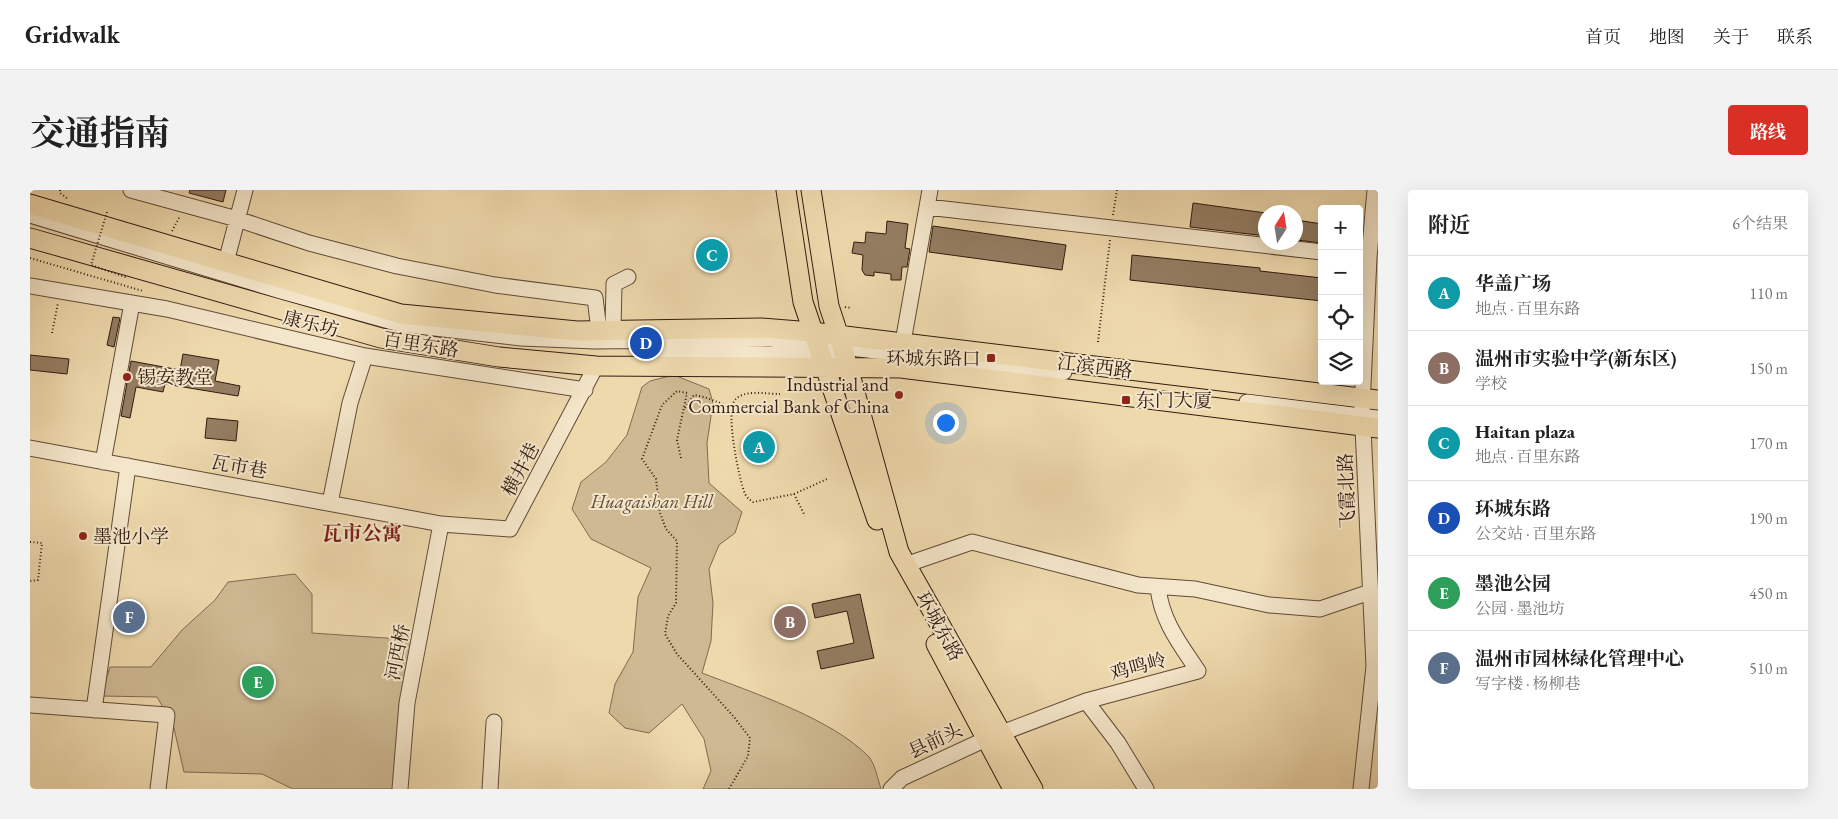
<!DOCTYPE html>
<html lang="zh">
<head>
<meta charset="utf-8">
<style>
	:root { --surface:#fff; --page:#f2f2f2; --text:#222; --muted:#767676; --line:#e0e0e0; --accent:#d93025 }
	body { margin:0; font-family:"EB Garamond","Noto Serif SC",serif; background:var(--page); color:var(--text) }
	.controls { position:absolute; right:15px; top:15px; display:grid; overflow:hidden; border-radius:5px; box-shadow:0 5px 20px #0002 }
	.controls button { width:45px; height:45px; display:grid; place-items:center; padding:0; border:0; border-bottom:1px solid var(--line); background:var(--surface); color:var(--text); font:25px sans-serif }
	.compass { position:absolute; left:1228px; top:15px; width:45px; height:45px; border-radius:50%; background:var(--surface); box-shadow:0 5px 20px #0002; rotate:12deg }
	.you { position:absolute; left:915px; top:232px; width:18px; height:18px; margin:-12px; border:4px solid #fff; border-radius:50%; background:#1a73e8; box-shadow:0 0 0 8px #1a73e833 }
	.badge { display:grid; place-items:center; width:32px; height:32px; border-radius:50%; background:var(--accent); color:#fff; font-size:16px; font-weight:700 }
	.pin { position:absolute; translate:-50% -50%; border:2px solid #fff; box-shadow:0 1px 5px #0006 }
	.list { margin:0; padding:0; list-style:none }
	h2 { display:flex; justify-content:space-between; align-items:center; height:65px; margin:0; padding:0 20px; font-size:21px }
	h2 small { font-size:16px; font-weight:400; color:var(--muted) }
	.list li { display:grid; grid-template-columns:32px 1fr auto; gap:15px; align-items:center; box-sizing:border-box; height:75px; padding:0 20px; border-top:1px solid var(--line) }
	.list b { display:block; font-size:19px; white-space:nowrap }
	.list p { margin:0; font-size:16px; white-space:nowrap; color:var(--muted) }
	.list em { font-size:16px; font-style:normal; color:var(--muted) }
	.icon { flex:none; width:28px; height:28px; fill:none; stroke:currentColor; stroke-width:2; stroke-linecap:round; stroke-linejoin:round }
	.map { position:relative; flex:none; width:1348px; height:599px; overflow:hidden; border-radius:5px }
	header { display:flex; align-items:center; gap:30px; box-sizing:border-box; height:70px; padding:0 25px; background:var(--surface); border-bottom:1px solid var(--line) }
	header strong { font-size:24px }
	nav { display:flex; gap:28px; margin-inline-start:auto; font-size:18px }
	.intro { display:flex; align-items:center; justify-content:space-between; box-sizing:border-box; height:120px; padding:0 30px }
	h1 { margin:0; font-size:35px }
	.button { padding:12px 22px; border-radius:5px; background:var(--accent); color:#fff; font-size:18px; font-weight:700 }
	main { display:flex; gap:30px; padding:0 30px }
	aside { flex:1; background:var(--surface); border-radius:5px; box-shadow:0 5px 20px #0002 }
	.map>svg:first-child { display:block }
</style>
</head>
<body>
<header>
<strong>Gridwalk</strong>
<nav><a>首页</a><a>地图</a><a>关于</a><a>联系</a></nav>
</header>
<div class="intro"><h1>交通指南</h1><a class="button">路线</a></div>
<main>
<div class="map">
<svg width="1348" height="599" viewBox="0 0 1348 599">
	<rect width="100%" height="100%" fill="#eed9ad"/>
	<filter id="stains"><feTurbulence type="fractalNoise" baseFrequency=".004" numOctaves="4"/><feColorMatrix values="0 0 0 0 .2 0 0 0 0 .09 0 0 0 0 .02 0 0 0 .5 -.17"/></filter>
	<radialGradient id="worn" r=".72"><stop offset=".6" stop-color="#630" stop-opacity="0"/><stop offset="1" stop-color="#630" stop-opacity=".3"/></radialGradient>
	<path fill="#ceb992" stroke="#806a52" d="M644,185L679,199L683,213L677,253L679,293L712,322L705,343L689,355L679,379L683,413L681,451L672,483C721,502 803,529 839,567C845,574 848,590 851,599H673L681,581L674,549L652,514L619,543L595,538L579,523L585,494L603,462L608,407L621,378L561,349L542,319L551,292L576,272L597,245L612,197L620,191Z
		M265,384L282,404V443L385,450L370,599H263L232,584L154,582L143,534L127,507L71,506L80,477H121L152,440L185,410L198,392Z"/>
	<path fill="#947d62" stroke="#321a11" d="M160,0H196L193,12L159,3Z
		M1163,13L1236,23V46L1160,37Z
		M1266,30L1292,34V53L1266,50Z
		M857,31L878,34L875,58L880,59L877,77H872L871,90H861V84L844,82V86L835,85L832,80L833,65L822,63L824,52L835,53L836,42L856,44Z
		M903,36L1036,55L1032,80L899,62Z
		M1102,65L1230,78V81L1292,88V111L1100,90Z
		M83,127L90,128L84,157L77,155Z
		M153,164L189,170L185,191L210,196L208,206L135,194L133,202L106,197L100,228L91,226L101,171L150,180Z
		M0,165L39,169L37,184L0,180Z
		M177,228L208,231L206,251L175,248Z
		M830,404L844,468L791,479L787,461L824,453L817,421L785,428L782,414Z"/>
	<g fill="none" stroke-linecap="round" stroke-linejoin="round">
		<defs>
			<path id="minor" d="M101,0L207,29L279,53L367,76L465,95L565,108L569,140
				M897,17L1292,62
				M0,25L251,101L370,134L491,148L565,151L740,149L1034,182
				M196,72L215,0
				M0,96L137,119L335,166L555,200
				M583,140L584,94L598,87
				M873,152L900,0
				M613,161L802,166
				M1217,212L1348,228
				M0,258L411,334L480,339L566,176
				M73,272L102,113
				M300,313L320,213L335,166
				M875,375L942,352L1108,395L1165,399L1239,415L1290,419L1340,402
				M1056,511L1088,553L1116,599
				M0,515L137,525L128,599
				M64,520L98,276
				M370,599L377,513L411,334
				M460,599L464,532
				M861,599L872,588L956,549L1056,511L1168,481C1150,454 1131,430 1128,397
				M1331,599L1344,476L1332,216L1339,68L1345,0"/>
			<path id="major" d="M756,0L773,112L847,330
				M781,0L799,116L813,159L869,362L1003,599
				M0,14L371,124L547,141L731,138L782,142L1348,210
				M0,48L351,148L469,167L566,176L871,178L1348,238
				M906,454L983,599"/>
		</defs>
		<use href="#minor" stroke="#614a38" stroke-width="17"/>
		<use href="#major" stroke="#321a11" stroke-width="21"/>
		<path stroke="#321a11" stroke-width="2" stroke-dasharray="1 2.5" stroke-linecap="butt" d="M30,0V3L38,9
			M1083,25L1087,0
			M142,41L150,26
			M0,68L113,101
			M815,117L822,118
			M22,143L28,113
			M1068,152L1080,50
			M750,204C737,204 714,199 705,210C695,222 709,289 715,304C717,308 720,310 723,312L764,304L775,326
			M655,218L664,205L674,207L701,217
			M651,268L647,250L657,203L647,201L632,215L612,269L626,289L630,323L636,339L647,351L646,413L638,426L635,444L647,464L704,527L720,548L718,566L699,599
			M764,304L797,289
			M0,352L12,353L8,390L0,391"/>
		<use href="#minor" stroke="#f4e6ca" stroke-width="15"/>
		<use href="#major" stroke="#eed9ad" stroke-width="19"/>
		<path stroke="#321a11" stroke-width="2" stroke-dasharray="1 2.5" stroke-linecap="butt" d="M77,22L61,75L98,88"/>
	</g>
	<g fill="#8f2418" stroke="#f4e6ca" stroke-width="2">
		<rect x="956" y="163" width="10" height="10" rx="2.5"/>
		<circle cx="97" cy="187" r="5"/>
		<circle cx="869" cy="205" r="5"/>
		<rect x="1091" y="205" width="10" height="10" rx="2.5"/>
		<circle cx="53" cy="346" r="5"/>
	</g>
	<g text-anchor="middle" stroke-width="4" stroke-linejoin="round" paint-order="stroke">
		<g font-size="19" fill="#321a11" stroke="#f4e6ca">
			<text transform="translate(281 133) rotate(14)" y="7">康乐坊</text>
			<text transform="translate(391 154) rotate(9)" y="7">百里东路</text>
			<text transform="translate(1065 176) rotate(7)" y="7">江滨西路</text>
			<text transform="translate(209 276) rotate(10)" y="7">瓦市巷</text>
			<text transform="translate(490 279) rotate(-62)" y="7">横井巷</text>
			<text transform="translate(1316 301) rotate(-92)" y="7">飞霞北路</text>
			<text transform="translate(910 436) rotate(61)" y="7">环城东路</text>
			<text transform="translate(367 462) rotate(-79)" y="7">河西桥</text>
			<text transform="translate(1108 476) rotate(-15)" y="7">鸡鸣岭</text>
			<text transform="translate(905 550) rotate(-25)" y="7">县前头</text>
		</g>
		<g font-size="19" fill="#321a11" stroke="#f4e6ca" text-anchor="start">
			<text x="951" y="175" text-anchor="end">环城东路口</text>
			<text x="107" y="194">锡安教堂</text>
			<text x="859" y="201" text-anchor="end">Industrial and<tspan x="859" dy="22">Commercial Bank of China</tspan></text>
			<text x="1106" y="217">东门大厦</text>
			<text x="63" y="353">墨池小学</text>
		</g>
		<g font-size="19" font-style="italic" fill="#614a38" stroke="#f4e6ca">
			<text x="622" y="318">Huagaishan Hill</text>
		</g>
		<g font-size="20" font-weight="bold" fill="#7a1f14" stroke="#f4e6ca">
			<text x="332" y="350">瓦市公寓</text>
		</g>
	</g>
	<rect width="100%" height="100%" filter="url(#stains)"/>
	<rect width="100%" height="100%" fill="url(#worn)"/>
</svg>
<div class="controls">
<button>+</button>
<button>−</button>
<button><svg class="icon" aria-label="locate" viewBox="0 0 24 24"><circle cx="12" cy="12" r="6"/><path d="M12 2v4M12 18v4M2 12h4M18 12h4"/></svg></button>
<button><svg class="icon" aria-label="layers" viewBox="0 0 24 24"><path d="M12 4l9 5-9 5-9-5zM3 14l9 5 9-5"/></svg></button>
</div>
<svg class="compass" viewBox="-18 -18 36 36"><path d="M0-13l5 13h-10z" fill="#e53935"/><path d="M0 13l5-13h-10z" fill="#767676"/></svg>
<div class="you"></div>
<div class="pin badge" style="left:729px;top:257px;background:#0f9aa8">A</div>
<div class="pin badge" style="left:760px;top:432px;background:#8d6e63">B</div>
<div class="pin badge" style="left:682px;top:65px;background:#0f9aa8">C</div>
<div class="pin badge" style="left:616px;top:153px;background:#1a4fb4">D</div>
<div class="pin badge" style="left:228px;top:492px;background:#2e9e5b">E</div>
<div class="pin badge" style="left:99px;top:427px;background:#5c6f8a">F</div>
</div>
<aside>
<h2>附近<small>6个结果</small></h2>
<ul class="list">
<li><span class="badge" style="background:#0f9aa8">A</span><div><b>华盖广场</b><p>地点 · 百里东路</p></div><em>110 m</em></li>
<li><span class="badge" style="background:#8d6e63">B</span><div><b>温州市实验中学(新东区)</b><p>学校</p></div><em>150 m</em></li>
<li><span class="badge" style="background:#0f9aa8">C</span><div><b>Haitan plaza</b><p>地点 · 百里东路</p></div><em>170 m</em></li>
<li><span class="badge" style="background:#1a4fb4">D</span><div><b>环城东路</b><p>公交站 · 百里东路</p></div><em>190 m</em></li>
<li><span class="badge" style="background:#2e9e5b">E</span><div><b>墨池公园</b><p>公园 · 墨池坊</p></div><em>450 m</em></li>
<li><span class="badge" style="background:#5c6f8a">F</span><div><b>温州市园林绿化管理中心</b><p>写字楼 · 杨柳巷</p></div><em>510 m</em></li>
</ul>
</aside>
</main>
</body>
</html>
